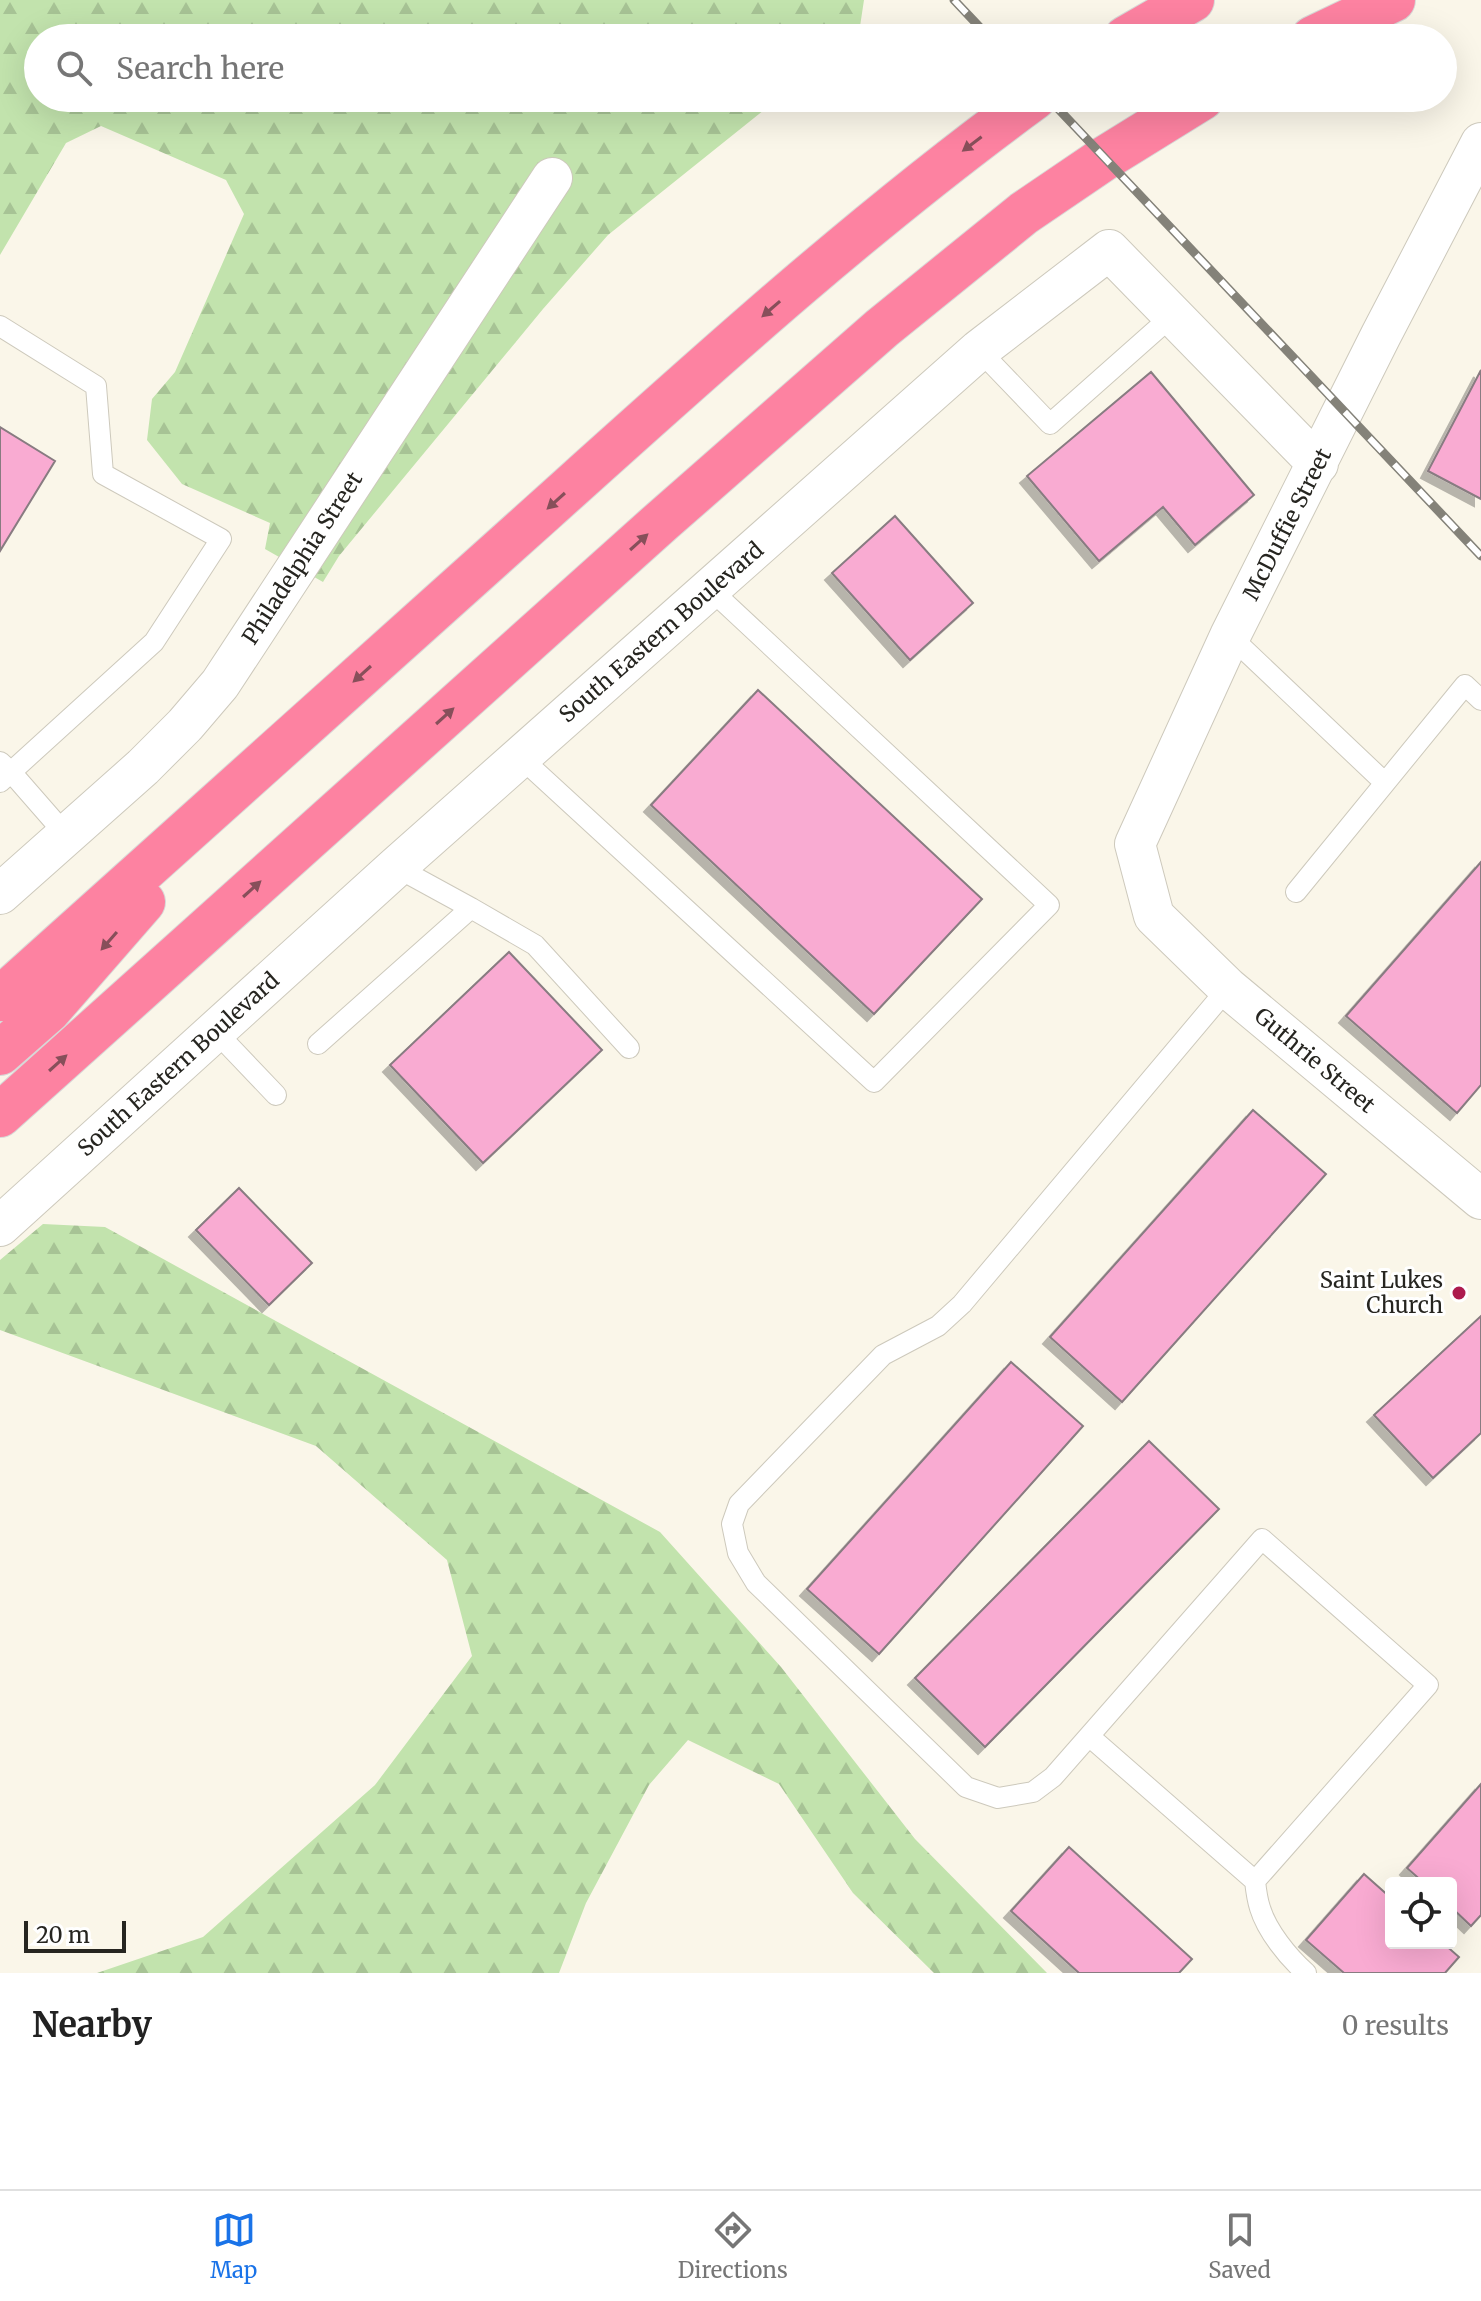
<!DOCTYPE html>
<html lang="en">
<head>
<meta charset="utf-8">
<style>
	:root { --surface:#fff; --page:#f6f6f6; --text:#222; --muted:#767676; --line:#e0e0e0; --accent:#1a73e8 }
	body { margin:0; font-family:Merriweather,serif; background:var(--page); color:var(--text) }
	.controls { position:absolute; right:24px; bottom:24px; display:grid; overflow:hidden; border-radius:8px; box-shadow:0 8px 32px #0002 }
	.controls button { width:72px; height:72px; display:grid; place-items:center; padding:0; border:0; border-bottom:2px solid var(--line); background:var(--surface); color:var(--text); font:40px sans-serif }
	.scale { position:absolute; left:24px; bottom:20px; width:102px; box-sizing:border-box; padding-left:8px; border:4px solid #262520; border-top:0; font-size:22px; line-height:28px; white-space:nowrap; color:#262520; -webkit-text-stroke:6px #fff; paint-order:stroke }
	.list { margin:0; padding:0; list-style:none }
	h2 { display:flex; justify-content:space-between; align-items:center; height:104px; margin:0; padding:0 32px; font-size:34px }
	h2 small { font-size:26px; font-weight:400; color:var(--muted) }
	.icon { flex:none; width:44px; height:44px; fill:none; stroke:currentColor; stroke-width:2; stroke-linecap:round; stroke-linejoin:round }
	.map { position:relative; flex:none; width:1481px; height:1973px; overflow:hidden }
	.search { position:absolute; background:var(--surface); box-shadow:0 8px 32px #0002; left:24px; right:24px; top:24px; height:88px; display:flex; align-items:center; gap:20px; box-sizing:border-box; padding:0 28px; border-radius:44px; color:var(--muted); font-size:30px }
	.sheet { height:216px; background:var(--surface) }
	nav { display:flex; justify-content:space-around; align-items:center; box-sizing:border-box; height:112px; border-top:2px solid var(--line); background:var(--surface); font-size:22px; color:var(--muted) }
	nav a { display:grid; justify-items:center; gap:4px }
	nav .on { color:var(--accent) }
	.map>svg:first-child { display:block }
</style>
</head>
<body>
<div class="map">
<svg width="1481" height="1973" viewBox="0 0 1481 1973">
	<defs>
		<pattern id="forest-firs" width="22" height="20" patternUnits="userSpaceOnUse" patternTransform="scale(2)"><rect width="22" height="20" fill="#c2e3ad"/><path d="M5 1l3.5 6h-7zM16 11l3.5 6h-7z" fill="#a7c395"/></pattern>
		<filter id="shadow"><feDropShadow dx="-7" dy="7" stdDeviation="0" flood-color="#0004"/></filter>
	</defs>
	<rect width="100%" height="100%" fill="#faf6e9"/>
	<path fill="url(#forest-firs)" d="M0,0H864L859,33L852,38H38V98H779L608,235L543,309L339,556L323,582L265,549L270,523L182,484L147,440L152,399L175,372L244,214L226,180L101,126L66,143L0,255Z
		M43,1224L105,1227L660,1532L781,1667L915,1839L1047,1973H934L853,1893L779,1784L688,1740L649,1785L586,1903L559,1973H97L203,1937L375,1785L472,1656L447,1560L316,1446L0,1330V1260Z"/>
	<path fill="#f9abd2" stroke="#887b81" stroke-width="2" filter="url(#shadow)" d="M1481,370V499L1428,471Z
		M1151,372L1254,495L1195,545L1163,507L1099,561L1027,476Z
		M0,427L55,461L0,551Z
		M895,516L973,603L910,660L832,573Z
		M758,690L982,899L874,1014L651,805Z
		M1481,862V1085L1457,1113L1346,1016Z
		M509,952L602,1050L483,1163L390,1065Z
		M1253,1110L1326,1174L1122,1402L1050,1337Z
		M239,1188L312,1263L269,1305L196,1230Z
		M1481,1316V1433L1433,1478L1374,1415Z
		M1011,1362L1083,1426L879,1654L807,1589Z
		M1149,1441L1219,1509L985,1747L915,1678Z
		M1481,1784V1915L1471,1926L1451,1907V1883H1424L1407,1868Z
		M1069,1847L1192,1959L1179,1973H1079L1011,1911Z
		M1364,1874L1391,1898V1943H1443L1459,1957L1445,1973H1344L1306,1940Z"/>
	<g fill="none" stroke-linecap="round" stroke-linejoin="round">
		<defs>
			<path id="lane" d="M0,326L96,386L103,474L221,539L154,642L0,782
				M979,350L1050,424L1173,315
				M1230,636L1384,782
				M520,757L874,1082L1049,905L710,589
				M0,762L11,772L66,835
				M1296,892L1465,685L1481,700
				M471,908L535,945L629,1048
				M215,1031L276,1095
				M318,1044L471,908L396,867
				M1089,1736L1053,1777L1033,1792L998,1798L966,1787L756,1583L738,1553L732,1524L739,1504L883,1355L938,1326L962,1304L1228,988
				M1255,1881L1428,1685L1262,1539L1089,1736L1255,1881C1256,1890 1257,1899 1260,1908C1267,1931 1288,1957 1306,1973"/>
			<path id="street" d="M1481,143L1381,335L1230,636L1135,844L1154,916L1228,988L1481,1199
				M0,894L143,767L185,725L220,684L552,178
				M0,1226L396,867L979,350L1109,250L1318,464"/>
			<path id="highway" d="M1126,38L1192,0
				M1313,38L1393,0
				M0,999C181,836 363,674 544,511C703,368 861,224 1034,98
				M0,1053L48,1011L143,902
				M0,1115L662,521L882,328L1024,213L1105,158L1202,98"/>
		</defs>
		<use href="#lane" stroke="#cdc9bc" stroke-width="22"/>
		<use href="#street" stroke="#cdc9bc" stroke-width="42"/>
		<use href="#highway" stroke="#d8d8d7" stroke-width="46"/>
		<use href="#lane" stroke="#fff" stroke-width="20"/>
		<use href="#street" stroke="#fff" stroke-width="40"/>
		<use href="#highway" stroke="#fd82a1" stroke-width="44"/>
		<defs>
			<path id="rail" d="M954,0L990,38
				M1048,98L1481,556"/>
		</defs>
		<use href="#rail" stroke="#848279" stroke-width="9"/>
		<use href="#rail" stroke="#fff" stroke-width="6" stroke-dasharray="18" stroke-linecap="butt"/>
	</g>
	<defs><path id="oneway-solid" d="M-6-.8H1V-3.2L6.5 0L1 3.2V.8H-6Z" transform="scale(2)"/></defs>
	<g fill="#874f5a">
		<use href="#oneway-solid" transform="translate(972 144) rotate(143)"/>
		<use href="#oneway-solid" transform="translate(771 309) rotate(139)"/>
		<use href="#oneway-solid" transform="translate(556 501) rotate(138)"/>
		<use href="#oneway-solid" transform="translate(639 542) rotate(-42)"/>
		<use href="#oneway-solid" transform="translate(362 674) rotate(138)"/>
		<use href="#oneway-solid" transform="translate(445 716) rotate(-42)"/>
		<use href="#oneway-solid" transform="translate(252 889) rotate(-42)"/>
		<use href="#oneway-solid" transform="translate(109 941) rotate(131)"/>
		<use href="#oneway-solid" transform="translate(58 1063) rotate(-42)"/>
	</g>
	<circle fill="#ad1b4e" stroke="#fff" stroke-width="3" cx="1459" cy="1293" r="8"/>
	<g text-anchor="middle" stroke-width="6" stroke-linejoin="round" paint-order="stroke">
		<g font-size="22" fill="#262520" stroke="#fff">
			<text transform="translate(1287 524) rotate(-63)" y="8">McDuffie Street</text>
			<text transform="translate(302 558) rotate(-57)" y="8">Philadelphia Street</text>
			<text transform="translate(661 632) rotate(-41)" y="8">South Eastern Boulevard</text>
			<text transform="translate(1315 1060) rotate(40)" y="8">Guthrie Street</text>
			<text transform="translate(178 1064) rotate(-42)" y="8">South Eastern Boulevard</text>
		</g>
		<g font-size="22" fill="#262520" stroke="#fff" text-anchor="end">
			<text x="1443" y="1288">Saint Lukes<tspan x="1443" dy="25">Church</tspan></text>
		</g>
	</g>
</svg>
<div class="controls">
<button><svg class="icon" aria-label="locate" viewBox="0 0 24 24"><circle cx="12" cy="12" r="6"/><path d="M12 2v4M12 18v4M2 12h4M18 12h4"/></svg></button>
</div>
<div class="scale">20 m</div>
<div class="search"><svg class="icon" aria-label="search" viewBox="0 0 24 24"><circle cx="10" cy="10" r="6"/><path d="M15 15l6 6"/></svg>Search here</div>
</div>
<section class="sheet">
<h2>Nearby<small>0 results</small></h2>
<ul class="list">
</ul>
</section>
<nav>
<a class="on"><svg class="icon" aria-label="map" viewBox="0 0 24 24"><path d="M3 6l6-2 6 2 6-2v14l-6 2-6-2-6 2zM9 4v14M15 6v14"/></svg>Map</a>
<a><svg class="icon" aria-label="directions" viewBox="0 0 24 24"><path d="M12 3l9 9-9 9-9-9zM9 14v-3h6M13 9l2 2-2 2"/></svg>Directions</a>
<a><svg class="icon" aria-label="saved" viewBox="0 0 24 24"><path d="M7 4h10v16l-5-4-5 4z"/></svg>Saved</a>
</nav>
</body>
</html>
